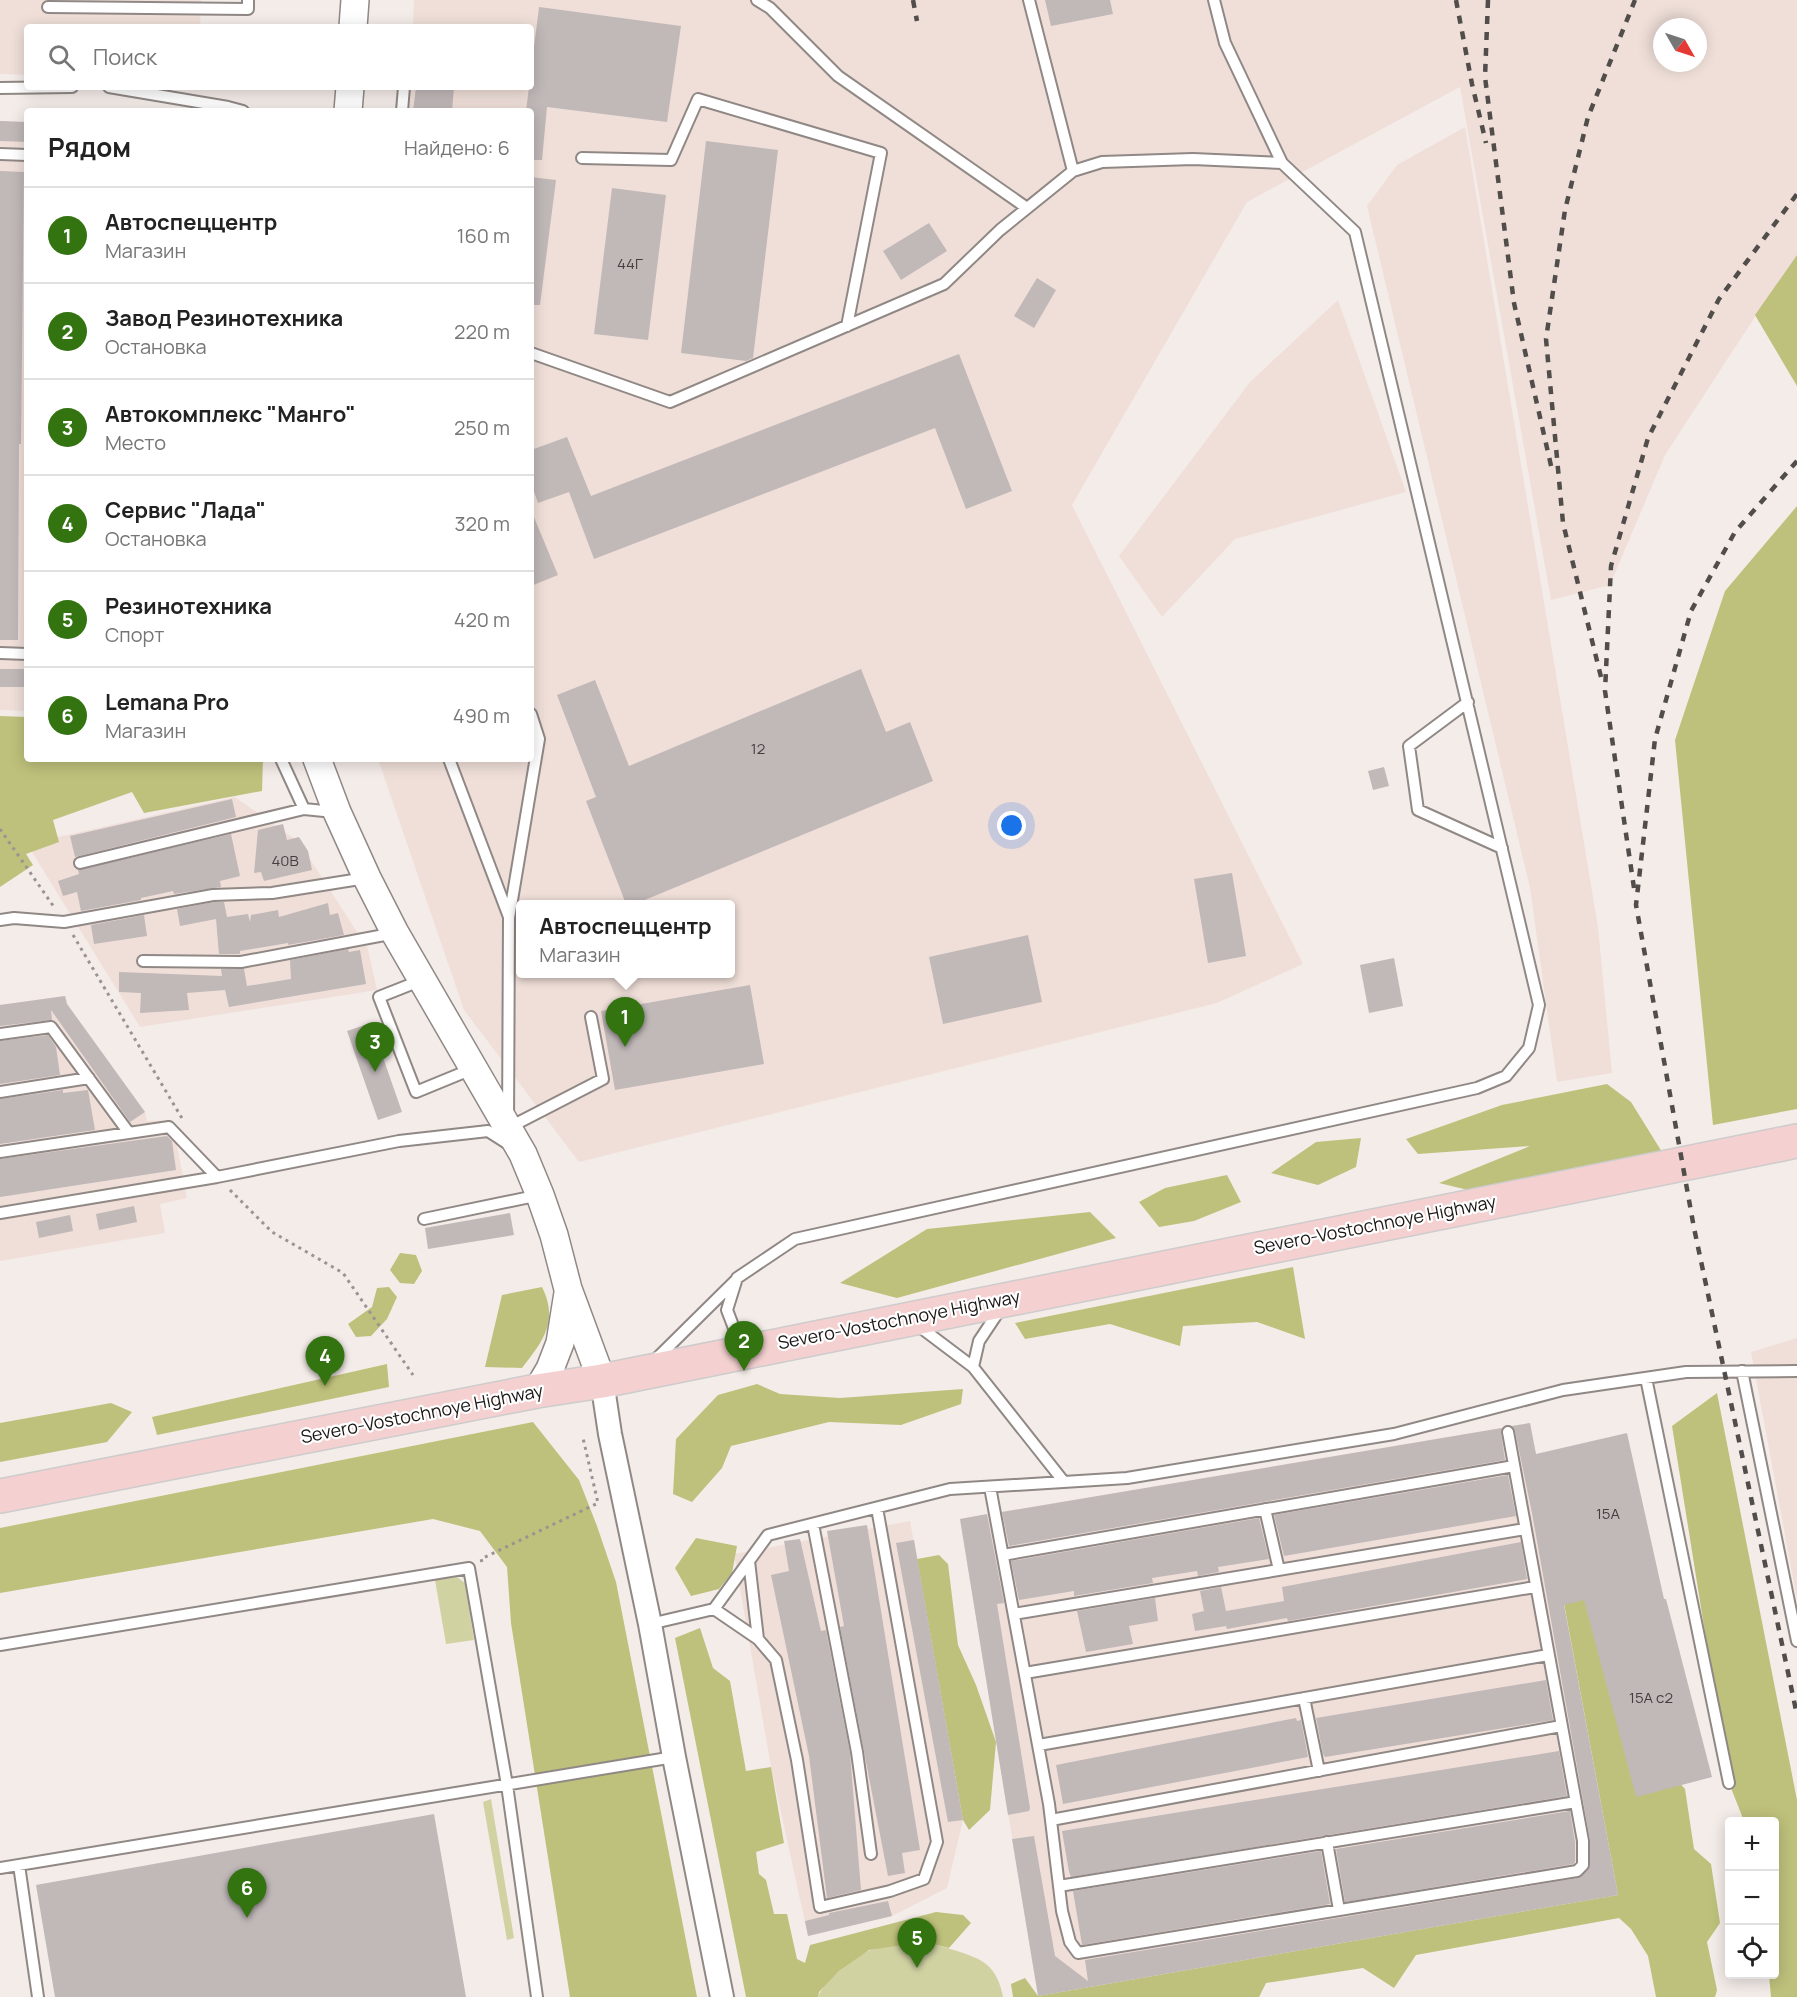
<!DOCTYPE html>
<html lang="ru">
<head>
<meta charset="utf-8">
<style>
	:root { --surface:#fff; --page:#f2f2f2; --text:#222; --muted:#767676; --line:#e0e0e0; --accent:#337411 }
	body { margin:0; font-family:Manrope,sans-serif; background:var(--page); color:var(--text) }
	.controls { position:absolute; right:18px; bottom:18px; display:grid; overflow:hidden; border-radius:6px; box-shadow:0 3px 15px #0003 }
	.controls button { width:54px; height:54px; display:grid; place-items:center; padding:0; border:0; border-bottom:2px solid var(--line); background:var(--surface); color:var(--text); font:30px sans-serif }
	.compass { position:absolute; left:1653px; top:18px; width:54px; height:54px; border-radius:50%; background:var(--surface); box-shadow:0 3px 15px #0003; rotate:129deg }
	.you { position:absolute; left:1012px; top:826px; width:21px; height:21px; margin:-15px; border:4px solid #fff; border-radius:50%; background:#1a73e8; box-shadow:0 0 0 9px #1a73e833 }
	.badge { display:grid; place-items:center; width:39px; height:39px; border-radius:50%; background:var(--accent); color:#fff; font-size:20px; font-weight:700 }
	.pin { position:absolute; translate:-50% -50px; filter:drop-shadow(0 2px 3px #0008) }
	.pin::after { content:''; position:absolute; top:32px; width:21px; height:18px; background:inherit; clip-path:polygon(0 0,100% 0,50% 100%) }
	.popup { position:absolute; left:516px; top:900px; width:219px; height:78px; box-sizing:border-box; display:grid; place-content:center; border-radius:6px; background:var(--surface); filter:drop-shadow(0 2px 4px #0005); font-size:20px; white-space:nowrap; color:var(--muted) }
	.popup b { font-size:22px; color:var(--text) }
	.popup::after { content:''; position:absolute; left:50%; top:100%; margin-left:-12px; border:12px solid transparent; border-top-color:var(--surface) }
	.list { margin:0; padding:0; list-style:none }
	h2 { display:flex; justify-content:space-between; align-items:center; height:78px; margin:0; padding:0 24px; font-size:26px }
	h2 small { font-size:20px; font-weight:400; color:var(--muted) }
	.list li { display:grid; grid-template-columns:39px 1fr auto; gap:18px; align-items:center; box-sizing:border-box; height:96px; padding:0 24px; border-top:2px solid var(--line) }
	.list b { display:block; font-size:22px; white-space:nowrap }
	.list p { margin:0; font-size:20px; white-space:nowrap; color:var(--muted) }
	.list em { font-size:20px; font-style:normal; color:var(--muted) }
	.icon { flex:none; width:33px; height:33px; fill:none; stroke:currentColor; stroke-width:2; stroke-linecap:round; stroke-linejoin:round }
	.map { position:relative; flex:none; width:1797px; height:1997px; overflow:hidden }
	.search { position:absolute; background:var(--surface); box-shadow:0 3px 15px #0003; left:24px; top:24px; width:510px; height:66px; display:flex; align-items:center; gap:15px; box-sizing:border-box; padding:0 21px; border-radius:6px; color:var(--muted); font-size:22px }
	.panel { position:absolute; background:var(--surface); box-shadow:0 3px 15px #0003; left:24px; top:108px; width:510px; height:654px; border-radius:6px }
	.map>svg:first-child { display:block }
</style>
</head>
<body>
<div class="map">
<svg width="1797" height="1997" viewBox="0 0 1797 1997">
	<rect width="100%" height="100%" fill="#f4ece9"/>
	<path fill="#f0dfd9" fill-rule="evenodd" d="M0,0H201L200,27H27V75L0,74Z
		M414,0H1797V255L1762,306L1665,455L1610,585L1551,600L1460,87L1247,202L1072,505L1303,964L1217,1003L579,1162L464,1010L378,759H531V111H408L410,87H531V27H413ZM1662,27H1698V63H1662ZM520,904H730V974H520Z
		M0,121L27,122V711L0,710Z
		M1465,127L1598,927L1612,1073L1557,1082L1530,888L1367,206L1397,165Z
		M1338,300L1406,492L1235,539L1162,617L1119,556L1250,382Z
		M235,797L299,842L368,949L377,990L140,1027L27,844Z
		M65,996L67,1004L145,1112L147,1121L172,1120L187,1198L160,1204L165,1233L0,1261V1005Z
		M1797,1338V1600L1751,1352Z
		M1530,1423L1618,1895L1038,1996L960,1519Z
		M910,1521L963,1820L947,1888L892,1916L808,1936L771,1767L734,1554Z"/>
	<path fill="#d0d2a2" d="M457,1577L465,1583L474,1640L446,1644L435,1580Z
		M491,1799L514,1938L507,1940L483,1802Z
		M924,1942C940,1946 974,1954 986,1964C996,1972 1001,1985 1003,1997H818C822,1983 857,1954 871,1950C888,1945 907,1945 924,1942Z"/>
	<path fill="#bec17b" d="M1797,255V386L1755,315Z
		M1797,506V1109L1713,1125L1675,740L1725,591Z
		M0,716L27,717V759H263L262,791L144,813L132,792L53,820L59,842L26,854L33,865L0,887Z
		M1607,1084L1631,1102L1662,1152L1468,1190L1439,1183L1530,1146L1418,1154L1406,1139L1502,1105Z
		M1361,1138L1356,1167L1318,1185L1271,1173L1316,1142Z
		M1227,1175L1241,1202L1194,1221L1159,1227L1139,1202L1165,1188Z
		M1090,1212L1116,1238L897,1298L840,1283L927,1229Z
		M400,1253L416,1255L422,1271L414,1284L400,1283L390,1270Z
		M1293,1267L1305,1339L1257,1322L1183,1326L1180,1346L1110,1324L1025,1339L1015,1323Z
		M389,1287L397,1297L387,1319L371,1336L356,1337L348,1324L372,1307L377,1288Z
		M542,1287C559,1321 543,1341 522,1368L485,1367L502,1295Z
		M387,1364L389,1387L157,1435L152,1417Z
		M757,1384L780,1394L840,1398L963,1389L961,1404L901,1425L829,1422L731,1446L722,1468L692,1502L673,1494L676,1439L718,1395Z
		M1717,1393L1797,1800V1997H1771L1769,1975L1774,1974V1822L1744,1821L1729,1783L1672,1426Z
		M111,1403L132,1412L107,1442L0,1462V1423Z
		M533,1422L579,1480L597,1526L616,1582L697,1997H570L511,1623L507,1567L480,1531L433,1519L0,1593V1528Z
		M1537,1458L1666,1768L1685,1789L1694,1849L1711,1864L1720,1923L1707,1942L1717,1990L1715,1997H1656L1648,1956L1631,1929L1619,1918L1416,1955L1394,1988L1363,1968L1266,1983L1259,1997H1013L1011,1984L1025,1978L1038,1996L1618,1895Z
		M696,1538L737,1546L732,1573L719,1589L691,1596L675,1568Z
		M939,1555L948,1564L958,1645L976,1685L996,1742L990,1810L969,1830L963,1820L917,1559Z
		M700,1628L713,1668L730,1681L746,1771L771,1767L784,1843L756,1852L759,1874L766,1880L774,1914H787L797,1959L805,1963L810,1945L936,1912L963,1915L971,1923L949,1948L924,1942L869,1950L839,1971L819,1992L818,1997H746L675,1638Z"/>
	<path fill="#c1b8b8" d="M1045,0H1110L1113,14L1051,26Z
		M539,7L681,26L667,122L547,107L542,160H531V111H526L529,87H531V71Z
		M416,87H454L452,111H413Z
		M0,121L27,122V142L0,141Z
		M706,141L778,150L753,358L746,361L681,353Z
		M0,171L24,172L21,444H19L18,640H0Z
		M531,177L556,180L540,305H531Z
		M612,188L666,195L648,340L594,334Z
		M929,223L947,251L901,280L883,251Z
		M1037,278L1056,290L1034,328L1014,316Z
		M959,354L1012,491L966,509L935,428L594,559L569,492L538,503L531,483V450L567,437L591,496Z
		M531,510L558,575L531,586Z
		M0,669H27V687H0Z
		M861,669L886,732L910,722L933,781L635,904H626L586,801L596,797L557,695L595,680L629,766Z
		M1384,767L1389,786L1373,790L1368,771Z
		M232,799L236,817L75,857L70,836Z
		M283,824L287,840L299,837L308,851L312,870L264,881L261,872L254,873L258,830Z
		M231,834L240,876L220,881L221,887L174,894L173,891L141,898V900L81,911L77,892L63,896L58,881L79,874L78,870Z
		M1232,873L1246,956L1208,963L1194,879Z
		M214,902H224L227,917L248,914L250,922L251,915L278,910L279,917L328,903L330,915L338,913L344,935L288,945V943L240,951V954H219L216,919L180,926L177,909Z
		M144,915L147,936L94,944L91,925Z
		M1028,935L1042,1002L943,1024L929,957Z
		M348,949L349,952L360,950L366,984L229,1007L225,990L187,993L189,1010L140,1013L141,993L119,992V972L222,976L221,969H244L247,986L291,979L290,960Z
		M1394,958L1403,1006L1369,1013L1360,965Z
		M750,985L764,1064L615,1090L601,1011Z
		M65,996L67,1004L145,1112L130,1122L51,1010L52,1020L0,1026V1005Z
		M371,1023L402,1112L378,1120L347,1031Z
		M48,1035L56,1047L60,1075L0,1084V1041Z
		M63,1090V1093L88,1090L95,1130L0,1144V1099Z
		M167,1136L172,1141L176,1170L0,1197V1159Z
		M134,1206L137,1222L99,1230L96,1214Z
		M510,1213L514,1235L428,1249L425,1228Z
		M70,1215L73,1231L39,1238L36,1222Z
		M1530,1423L1536,1454L1627,1433L1664,1599H1666L1712,1777L1636,1797L1584,1600L1564,1605L1618,1895L1038,1996L1012,1839L1034,1836L1055,1956L1088,1981L1085,1960L1578,1878L1588,1870L1590,1865V1840L1532,1513L1515,1431L1512,1426Z
		M1502,1428L1501,1433L1505,1460L1009,1546L1002,1512Z
		M1508,1475L1516,1516L1284,1556L1274,1515Z
		M987,1514L1004,1603L997,1604L1030,1808L1029,1811L1008,1815L960,1519Z
		M1259,1518L1269,1559L1218,1567L1219,1572L1198,1576L1197,1571L1152,1578L1153,1583L1074,1596V1591L1019,1600L1011,1561Z
		M867,1525L920,1850L902,1853L905,1873L888,1876L840,1627L844,1626L827,1531Z
		M800,1539L821,1631L826,1630L850,1753L861,1890L827,1898L809,1756L771,1575L789,1571L784,1541Z
		M914,1540L963,1820L948,1822L896,1543Z
		M1521,1542L1527,1579L1288,1621L1287,1618L1227,1629L1226,1626L1195,1631L1192,1614L1204,1611L1200,1591L1221,1587L1226,1611L1284,1601L1282,1587Z
		M1155,1598L1158,1621L1129,1626L1133,1644L1086,1652L1077,1611Z
		M1546,1680L1553,1720L1325,1757L1323,1754L1316,1718Z
		M1296,1718L1297,1721L1301,1720L1308,1757L1063,1804L1056,1765Z
		M1559,1751L1567,1796L1071,1877L1069,1872L1062,1831Z
		M1570,1811L1575,1842V1862L1573,1864L1345,1902L1336,1849Z
		M434,1814L466,1997H55L36,1885Z
		M1321,1851L1330,1904L1082,1945L1073,1891Z
		M888,1901L892,1916L808,1936L805,1921L829,1915V1913Z"/>
	<g fill="none" stroke-linecap="round" stroke-linejoin="round">
		<defs>
			<path id="service" d="M757,0L770,8L838,76L1027,208
				M1029,0L1073,171
				M48,7L248,9V0
				M109,87L228,107L243,111
				M0,88L72,87
				M402,111L404,87
				M0,154L27,155
				M582,158L671,160L698,99L881,153L847,326
				M531,353L670,402L944,284L1000,230L1073,171L1102,162L1193,159L1282,163
				M0,653L27,654
				M1468,702L1409,746L1418,810L1502,848
				M531,714L539,739L509,918L508,1128L603,1079L591,1017
				M281,759L304,809
				M449,759L509,917
				M80,863L304,809L334,812
				M0,920L14,918L64,922L213,895L272,893L366,878
				M143,961L241,962L395,933
				M422,980L379,997L416,1092L472,1069
				M0,1034L51,1027L129,1133
				M0,1092L89,1078
				M0,1152L169,1127L217,1177
				M0,1213L217,1177L399,1141L488,1131L510,1145
				M424,1219L540,1195
				M1001,1308L979,1341L973,1367L1064,1482
				M916,1324L973,1367
				M742,1349L727,1310L737,1278L795,1239L1477,1088L1506,1076L1529,1048L1539,1005L1355,232L1282,163L1225,43L1214,0
				M654,1361L735,1281
				M1742,1371L1797,1641
				M1646,1378L1729,1783
				M990,1487L1049,1804L1062,1911L1070,1942L1078,1953L1577,1871L1583,1865V1841L1508,1432
				M1265,1509L1279,1570
				M813,1524L857,1752L871,1854
				M1003,1555L1514,1466
				M749,1561L758,1639
				M714,1609L758,1639L776,1660L797,1760L820,1907L890,1891L924,1879L937,1842L877,1508
				M1014,1614L1525,1529
				M650,1624L714,1609L768,1535L950,1489L1127,1478L1394,1434L1563,1390L1686,1372L1797,1371
				M0,1645L469,1568L507,1785L537,1997
				M1025,1673L1535,1587
				M1304,1698L1319,1771
				M1039,1745L1548,1655
				M1051,1820L1561,1726
				M1327,1842L1339,1910
				M19,1865L38,1997
				M0,1868L674,1757
				M1059,1886L1576,1802"/>
			<path id="minor" d="M602,1381L610,1434L650,1624L674,1757L722,1997"/>
			<path id="tertiary" d="M353,27L355,0
				M348,111L350,87
				M317,759L337,812L367,878L395,933L523,1154L540,1195L554,1235L568,1289L602,1381
				M537,1391L550,1369L560,1343L568,1293"/>
			<path id="primary" d="M0,1496L537,1391L602,1381L1797,1141"/>
		</defs>
		<use href="#service" stroke="#908885" stroke-width="14"/>
		<use href="#minor" stroke="#908885" stroke-width="26"/>
		<use href="#tertiary" stroke="#908885" stroke-width="30"/>
		<use href="#primary" stroke="#cdcccc" stroke-width="36"/>
		<path stroke="#999391" stroke-width="3" stroke-dasharray="3 4.5" stroke-linecap="butt" d="M0,829L54,907
			M73,935L183,1120
			M230,1190L272,1232L343,1273L413,1375
			M482,1562L481,1559L598,1503L583,1438"/>
		<use href="#service" stroke="#fff" stroke-width="10"/>
		<use href="#minor" stroke="#fff" stroke-width="22"/>
		<use href="#tertiary" stroke="#fff" stroke-width="27"/>
		<use href="#primary" stroke="#f4d0d0" stroke-width="33"/>
		<path stroke="#514d4b" stroke-width="4.5" stroke-dasharray="8 8" stroke-linecap="butt" d="M913,0L917,21
			M1456,0L1472,84L1486,143
			M1488,0L1485,77L1514,303L1552,470
			M1797,461L1735,532L1691,611L1655,739L1636,905L1694,1228L1797,1715
			M1601,677L1563,523L1546,339L1565,210L1588,117L1635,0
			M1634,888L1605,691L1611,566L1648,438L1719,299L1797,194"/>
	</g>
	<g text-anchor="middle" stroke-width="4.5" stroke-linejoin="round" paint-order="stroke">
		<g font-size="15" fill="#443f3e">
			<text x="630" y="269">44Г</text>
			<text x="758" y="754">12</text>
			<text x="285" y="866">40В</text>
			<text x="1608" y="1519">15А</text>
			<text x="1651" y="1703">15А с2</text>
		</g>
		<g font-size="18" fill="#1a1716" stroke="#fff">
			<text transform="translate(1375 1225) rotate(-11)" y="6">Severo-Vostochnoye Highway</text>
			<text transform="translate(899 1320) rotate(-11)" y="6">Severo-Vostochnoye Highway</text>
			<text transform="translate(422 1414) rotate(-11)" y="6">Severo-Vostochnoye Highway</text>
		</g>
	</g>
</svg>
<div class="controls">
<button>+</button>
<button>−</button>
<button><svg class="icon" aria-label="locate" viewBox="0 0 24 24"><circle cx="12" cy="12" r="6"/><path d="M12 2v4M12 18v4M2 12h4M18 12h4"/></svg></button>
</div>
<svg class="compass" viewBox="-18 -18 36 36"><path d="M0-13l5 13h-10z" fill="#e53935"/><path d="M0 13l5-13h-10z" fill="#767676"/></svg>
<div class="you"></div>
<div class="pin badge" style="left:625px;top:1047px">1</div>
<div class="popup"><b>Автоспеццентр</b>Магазин</div>
<div class="pin badge" style="left:744px;top:1371px">2</div>
<div class="pin badge" style="left:375px;top:1072px">3</div>
<div class="pin badge" style="left:325px;top:1386px">4</div>
<div class="pin badge" style="left:917px;top:1968px">5</div>
<div class="pin badge" style="left:247px;top:1918px">6</div>
<div class="search"><svg class="icon" aria-label="search" viewBox="0 0 24 24"><circle cx="10" cy="10" r="6"/><path d="M15 15l6 6"/></svg>Поиск</div>
<section class="panel">
<h2>Рядом<small>Найдено: 6</small></h2>
<ul class="list">
<li><span class="badge">1</span><div><b>Автоспеццентр</b><p>Магазин</p></div><em>160 m</em></li>
<li><span class="badge">2</span><div><b>Завод Резинотехника</b><p>Остановка</p></div><em>220 m</em></li>
<li><span class="badge">3</span><div><b>Автокомплекс &quot;Манго&quot;</b><p>Место</p></div><em>250 m</em></li>
<li><span class="badge">4</span><div><b>Сервис &quot;Лада&quot;</b><p>Остановка</p></div><em>320 m</em></li>
<li><span class="badge">5</span><div><b>Резинотехника</b><p>Спорт</p></div><em>420 m</em></li>
<li><span class="badge">6</span><div><b>Lemana Pro</b><p>Магазин</p></div><em>490 m</em></li>
</ul>
</section>
</div>
</body>
</html>
